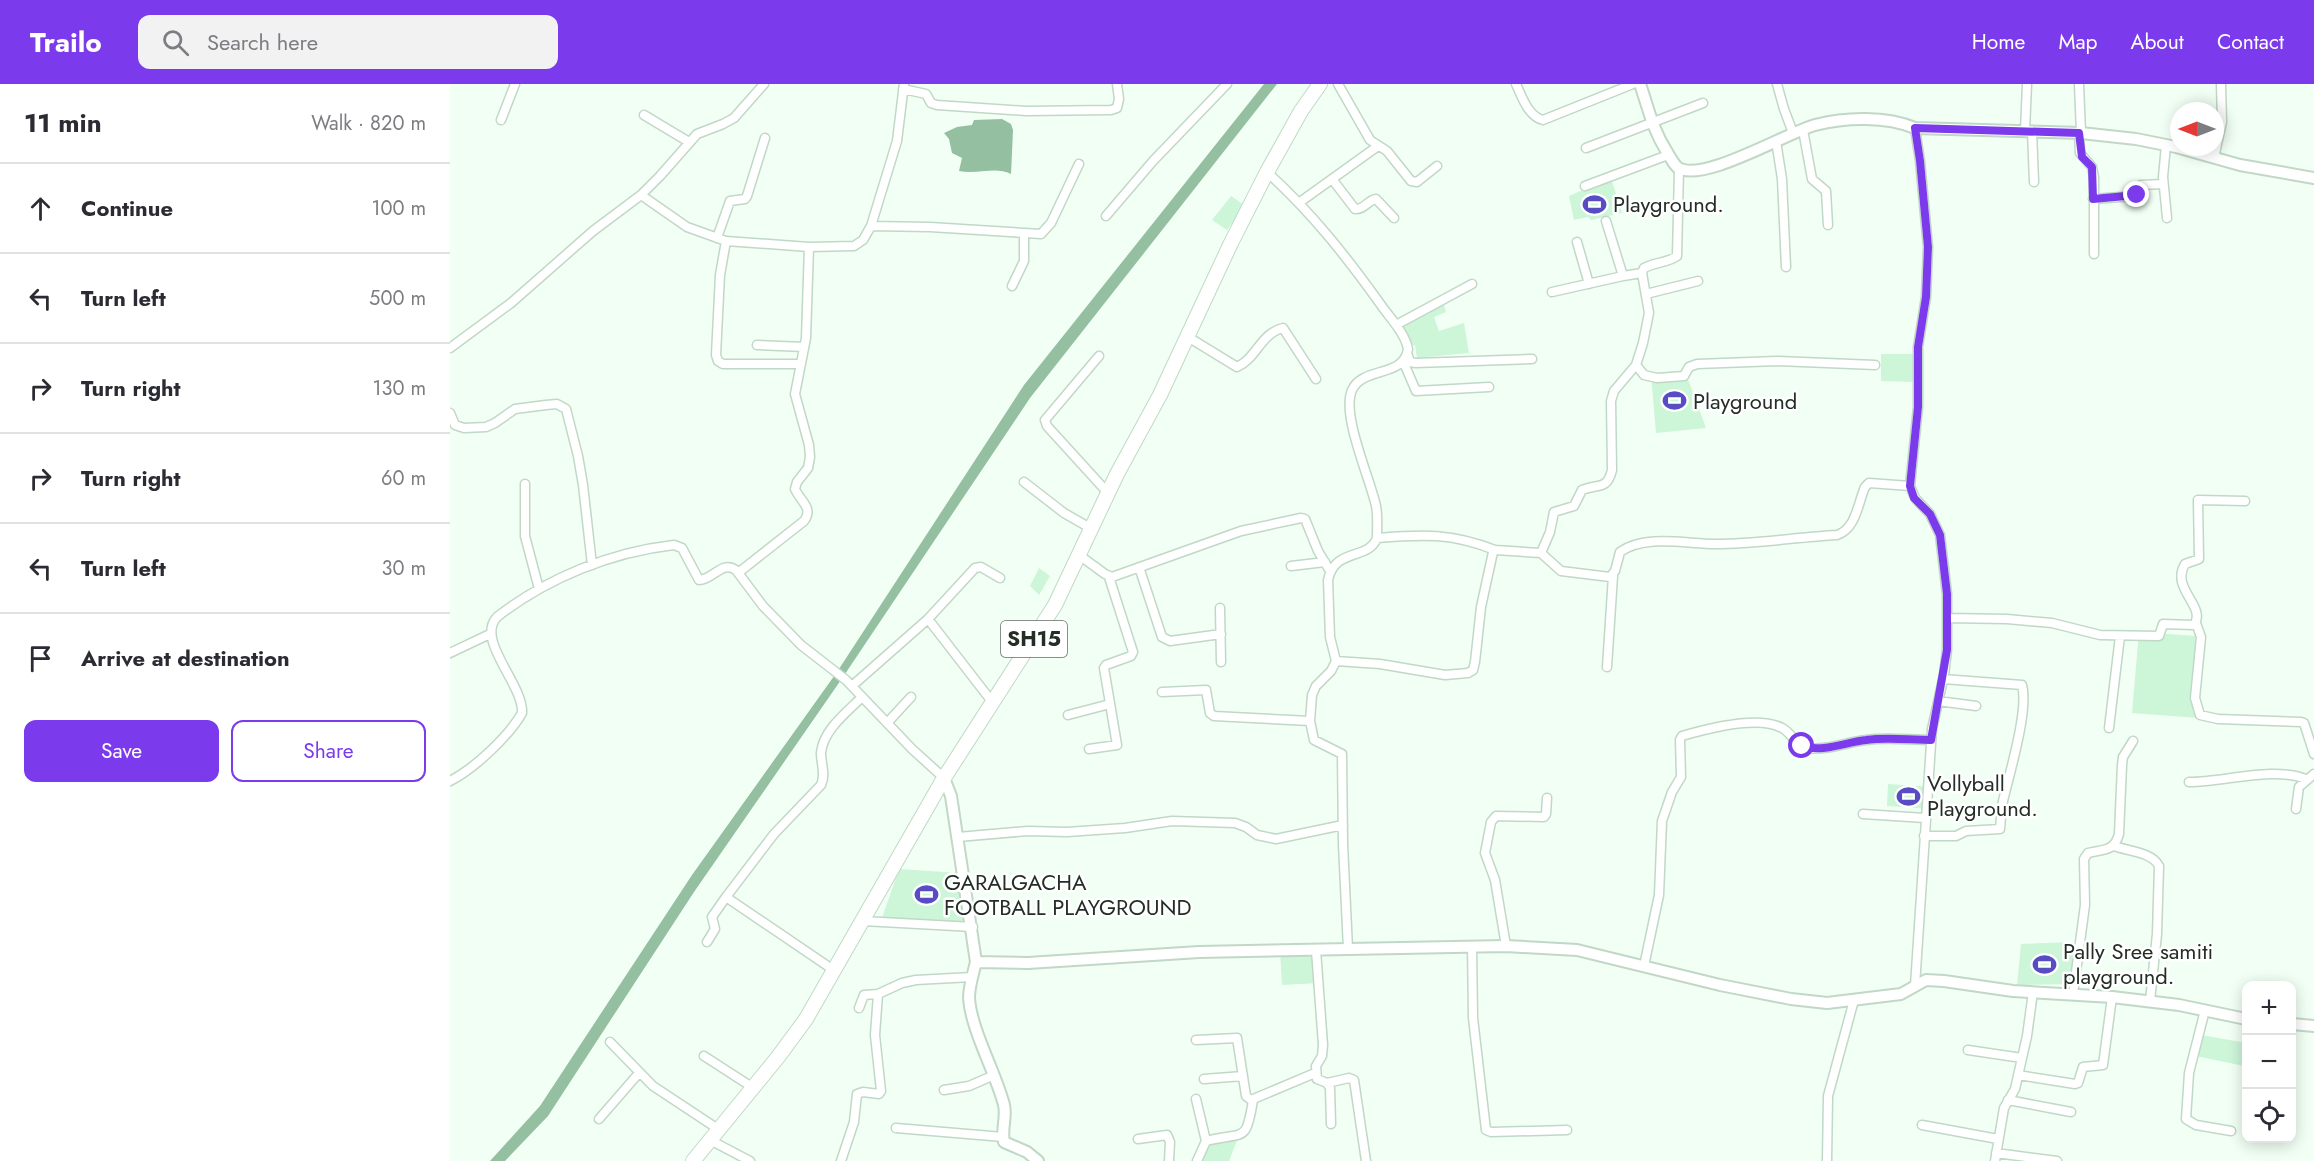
<!DOCTYPE html>
<html lang="en">
<head>
<meta charset="utf-8">
<style>
	:root { --surface:#fff; --page:#f2f2f3; --text:#2b2b33; --muted:#7c7c81; --line:#e1e1e2; --accent:#7c3aed }
	body { margin:0; font-family:Jost,sans-serif; background:var(--page); color:var(--text) }
	.controls { position:absolute; right:18px; bottom:18px; display:grid; overflow:hidden; border-radius:12px; box-shadow:0 3px 15px #0003 }
	.controls button { width:54px; height:54px; display:grid; place-items:center; padding:0; border:0; border-bottom:2px solid var(--line); background:var(--surface); color:var(--text); font:30px sans-serif }
	.compass { position:absolute; left:1720px; top:18px; width:54px; height:54px; border-radius:50%; background:var(--surface); box-shadow:0 3px 15px #0003; rotate:270deg }
	.stop { position:absolute; width:18px; height:18px; margin:-14px; border:4px solid #7c3aed; border-radius:50%; background:#fff }
	.stop.end { background:#7c3aed; border-color:#fff; box-shadow:0 2px 6px #0008 }
	.list { margin:0; padding:0; list-style:none }
	h2 { display:flex; justify-content:space-between; align-items:center; height:78px; margin:0; padding:0 24px; font-size:26px }
	h2 small { font-size:20px; font-weight:400; color:var(--muted) }
	.list li { display:grid; grid-template-columns:39px 1fr auto; gap:18px; align-items:center; box-sizing:border-box; height:90px; padding:0 24px; border-top:2px solid var(--line) }
	.list b { display:block; font-size:22px; white-space:nowrap }
	.list em { font-size:20px; font-style:normal; color:var(--muted) }
	.actions { display:flex; gap:12px; padding:18px 24px }
	.actions a { flex:1; padding:14px 0; border:2px solid var(--accent); border-radius:12px; text-align:center; font-size:21px; color:var(--accent) }
	.actions .main { background:var(--accent); color:#fff }
	.icon { flex:none; width:33px; height:33px; fill:none; stroke:currentColor; stroke-width:2; stroke-linecap:round; stroke-linejoin:round }
	.map { position:relative; flex:none; width:1864px; height:1077px; overflow:hidden }
	header { display:flex; align-items:center; gap:36px; box-sizing:border-box; height:84px; padding:0 30px; background:var(--accent); color:#fff }
	header strong { font-size:28px }
	nav { display:flex; gap:33px; margin-inline-start:auto; font-size:21px }
	.search { width:420px; height:54px; background:var(--page); display:flex; align-items:center; gap:15px; box-sizing:border-box; padding:0 21px; border-radius:12px; color:var(--muted); font-size:22px }
	main { display:flex }
	aside { flex:1; background:var(--surface) }
	.map>svg:first-child { display:block }
</style>
</head>
<body>
<header>
<strong>Trailo</strong>
<div class="search"><svg class="icon" aria-label="search" viewBox="0 0 24 24"><circle cx="10" cy="10" r="6"/><path d="M15 15l6 6"/></svg>Search here</div>
<nav><a>Home</a><a>Map</a><a>About</a><a>Contact</a></nav>
</header>
<main>
<aside>
<h2>11 min<small>Walk · 820 m</small></h2>
<ul class="list">
<li><svg class="icon" aria-label="ahead" viewBox="0 0 24 24"><path d="M12 20V5M6 11l6-6 6 6"/></svg><div><b>Continue</b></div><em>100 m</em></li>
<li><svg class="icon" aria-label="left" viewBox="0 0 24 24"><path d="M17 20v-9H6M10 6l-5 5 5 5"/></svg><div><b>Turn left</b></div><em>500 m</em></li>
<li><svg class="icon" aria-label="right" viewBox="0 0 24 24"><path d="M7 20v-9h11M14 6l5 5-5 5"/></svg><div><b>Turn right</b></div><em>130 m</em></li>
<li><svg class="icon" aria-label="right" viewBox="0 0 24 24"><path d="M7 20v-9h11M14 6l5 5-5 5"/></svg><div><b>Turn right</b></div><em>60 m</em></li>
<li><svg class="icon" aria-label="left" viewBox="0 0 24 24"><path d="M17 20v-9H6M10 6l-5 5 5 5"/></svg><div><b>Turn left</b></div><em>30 m</em></li>
<li><svg class="icon" aria-label="arrive" viewBox="0 0 24 24"><path d="M6 21V4h12l-3 4 3 4H6"/></svg><div><b>Arrive at destination</b></div></li>
</ul>
<div class="actions"><a class="main">Save</a><a>Share</a></div>
</aside>
<div class="map">
<svg width="1864" height="1077" viewBox="0 0 1864 1077">
	<rect width="100%" height="100%" fill="#f1fff4"/>
	<path fill="#cdf5d8" d="M1161,94L1172,129L1141,136L1138,133L1124,136L1119,112Z
		M781,112L794,121L790,137L785,135L777,146L762,136Z
		M992,214L996,228L984,233L989,247L1014,239L1019,269L967,274L965,261L959,262L947,239Z
		M1431,270H1465V298L1431,297Z
		M1235,287L1256,344L1206,349L1201,290Z
		M589,484L600,492L589,511L580,502Z
		M1689,548L1746,552L1742,608L1749,634L1682,629Z
		M1438,700L1482,703L1481,725L1437,722Z
		M449,785L509,789L515,835L507,840L432,834Z
		M1623,858L1621,900L1567,901L1571,860Z
		M866,866L868,899L832,901L830,867Z
		M1751,951L1796,959L1794,982L1746,972Z
		M752,1052L788,1054L779,1077H743Z"/>
	<path fill="#94bfa0" d="M814,0H827L580,314L393,593L244,808L98,1032L55,1077H40L90,1022L242,791L387,588L574,301Z
		M552,35L561,40L563,46L561,90C545,82 527,91 509,87L512,74L502,69L499,55L494,49L507,43L522,41L524,36Z"/>
	<g fill="none" stroke-linecap="round" stroke-linejoin="round">
		<defs>
			<path id="minor" d="M888,0L920,56L937,67L961,97L967,98L987,82
				M1066,0C1072,13 1078,32 1093,36L1183,0
				M1327,0L1334,25L1343,49
				M1629,0L1631,49
				M453,5L476,10L481,19L487,21L576,27L661,26L667,24L669,15L667,0
				M194,31L239,58
				M51,36L65,0
				M1465,44L1470,77L1478,163L1476,213L1468,263V323L1460,402L1465,414L1480,430L1490,451L1497,510V566L1494,591L1482,645L1465,902
				M1353,46L1362,95L1376,107L1378,141
				M1575,47L1577,0
				M1582,47L1584,98
				M1629,49L1630,69L1642,83L1644,93V170
				M1326,57L1332,95L1336,183
				M1716,61L1713,93L1717,134
				M1136,64L1253,19
				M1764,74L1772,38L1771,0
				M817,88C862,129 896,172 931,221C940,234 955,249 958,265C954,294 913,282 902,306C891,331 920,394 926,422C928,432 927,444 927,454C918,477 885,463 878,496L880,553L886,577L881,587L866,602L862,611L860,637L864,656L892,670L893,760L898,865
				M882,95L905,125C914,126 918,116 926,115L944,134
				M1135,102L1218,71
				M191,111L237,143L276,157L359,163
				M1643,115L1684,112L1688,109L1691,101L1713,100
				M850,118L928,62
				M656,132L703,77L777,0
				M1156,137L1173,192L1192,189
				M421,142L480,143L591,150L601,139L629,80
				M267,154L280,117L295,115L297,112L315,54
				M276,157L270,191L266,271L268,277L273,280H351
				M1127,158L1139,200
				M562,202L574,177V150
				M1102,208L1173,192
				M1196,210L1248,197
				M946,241L1022,200
				M738,253L787,283C806,275 811,249 833,244L866,295
				M307,261L354,263
				M0,264L61,219L143,147L191,111L210,92L247,50L273,40L284,34L314,0
				M957,269L960,278L966,279L1082,275
				M649,272L595,336L597,342L658,409
				M953,277L966,307L1039,303
				M1186,281L1194,291L1207,294L1234,292L1239,283L1247,280L1327,277L1425,281
				M0,329L5,341L14,344L36,343L45,339L65,325L96,321L107,320L116,325L128,372L133,401L142,481
				M574,398L614,429L642,445
				M75,400V452L89,505
				M927,454C973,450 1002,449 1045,466
				M1091,469L1100,448L1104,428L1124,422L1132,406C1148,399 1157,407 1162,386L1161,317L1164,307L1186,281L1193,259L1199,229L1192,189L1194,184C1205,178 1218,179 1227,172L1229,85
				M629,471L655,490L662,493L791,447L851,434L855,435L868,467L880,487
				M841,482L875,478
				M689,483L712,553L720,557L771,550
				M288,489L354,437C364,424 350,417 345,405L347,398L358,384L360,373L359,361L345,310L356,254L359,163L404,162L413,156L421,142L447,57L454,0
				M770,524L771,578
				M1497,534L1557,535L1602,539L1650,551L1709,552L1713,540L1744,541C1757,522 1720,505 1735,480L1749,475L1748,416L1795,417
				M1746,539L1751,553L1745,614L1750,631L1768,635L1851,638L1854,639L1864,670
				M0,569L40,550
				M886,577L930,580L995,591L1018,589L1023,586L1025,578L1031,523L1043,468L1045,466L1091,469L1111,487L1160,493L1165,487L1170,468C1196,450 1236,460 1266,460C1306,460 1348,453 1387,451C1406,445 1408,419 1415,403L1419,399L1460,402
				M1157,583L1163,492
				M402,602L478,535
				M712,608L756,606L760,629L764,632L860,637
				M1488,617L1526,622
				M543,619L478,535L525,484L531,483L550,494
				M618,631L660,620
				M437,639L461,613
				M1659,644L1670,552
				M639,665L667,661L654,584L656,581L681,572L683,568L659,493
				M0,697C24,685 59,652 72,629C74,601 25,556 47,533C97,494 161,468 224,461L232,464L249,496C263,496 272,476 286,486L313,522L351,561L396,596L462,665L494,694
				M1739,698C1775,698 1823,682 1856,695
				M1846,725L1849,703L1864,690
				M1413,730L1475,734
				M1474,752H1506L1516,747L1550,745C1551,736 1551,726 1553,717C1559,691 1579,626 1572,601L1493,595
				M508,753L578,747L617,748L675,744L722,737L785,739L796,743L807,751L826,755L893,741
				M1664,762C1678,767 1702,768 1709,782L1707,850L1700,917
				M413,837L523,843
				M257,858L265,845L262,833L276,813
				M1022,862L1023,934L1036,1046L1041,1048L1117,1046
				M1056,862L1045,796L1035,769L1041,738L1046,732L1094,733L1096,730L1097,714
				M866,866L873,961L872,972L866,982L867,995L877,999L880,1004L881,1040
				M1194,882L1209,811L1212,737L1222,708L1231,693L1230,656L1232,652C1256,645 1308,631 1332,644C1341,648 1346,662 1357,664C1376,667 1397,658 1416,656C1437,653 1460,656 1481,656
				M385,887L276,813L324,750L371,701C376,691 371,680 371,669C373,646 397,628 412,613
				M1623,910L1635,821L1634,775L1638,769C1654,765 1664,768 1669,750L1672,681L1673,673L1683,657
				M409,924L414,911L428,910L452,899L466,896L522,893
				M1755,926L1739,989L1736,1035L1746,1041L1781,1047
				M746,956L787,954L796,1012L801,1016L865,989
				M160,958L203,1002L268,1045
				M1518,966L1572,974
				M254,972L302,1003
				M1568,991L1625,1000L1628,999L1633,983L1653,981L1662,913
				M754,995L793,992
				M877,999L899,994L904,996L916,1077
				M494,1006L519,1002L542,992
				M746,1015L756,1057
				M1558,1016L1621,1028
				M149,1035L189,989
				M1472,1041L1548,1055
				M446,1044L553,1053
				M688,1055L717,1051L720,1058L719,1077
				M260,1056L300,1077
				M1546,1069L1607,1077
				M391,1077L404,1038L407,1010L413,1008L429,1010L431,1007L425,951L428,910
				M747,1077L756,1057C794,1047 796,1061 803,1016
				M1377,1077L1378,1012L1404,916
				M1545,1077L1554,1024L1565,1005L1577,952L1583,908"/>
			<path id="tertiary" d="M1190,0C1199,26 1202,44 1217,68C1220,73 1223,79 1227,83C1250,101 1338,48 1365,41C1396,33 1436,32 1465,44L1631,49L1686,55L1726,63L1790,81L1864,94
				M494,694L501,712L526,878L578,879L749,868L1056,862L1127,866L1270,901L1341,915L1377,919L1451,910L1476,896L1494,897L1563,907L1662,913L1729,921L1796,935
				M526,878C523,890 519,902 519,914C521,946 546,989 554,1021C557,1033 551,1045 554,1058L577,1068L588,1077
				M1842,940L1864,942"/>
			<path id="primary" d="M243,1077L328,973L356,935L494,694L605,521L667,390L710,311L781,159L817,88L851,27L870,0"/>
		</defs>
		<use href="#minor" stroke="#c1d8c6" stroke-width="11"/>
		<use href="#tertiary" stroke="#c1d8c6" stroke-width="14"/>
		<use href="#primary" stroke="#c1d8c6" stroke-width="16"/>
		<use href="#minor" stroke="#fff" stroke-width="8"/>
		<use href="#tertiary" stroke="#fff" stroke-width="10"/>
		<use href="#primary" stroke="#fff" stroke-width="14"/>
	</g>
	<g fill="none" stroke-linecap="round" stroke-linejoin="round">
		<path stroke="#7c3aed" stroke-width="8" d="M1352,662C1372,669 1396,658 1416,656C1437,653 1460,656 1481,656L1497,566V510L1490,451L1480,430L1464,414L1460,402L1468,323V263L1476,213L1478,163L1470,77L1465,44L1629,49L1632,73L1642,83L1643,115L1687,111"/>
	</g>
	<defs>
		<symbol id="stadium-bare" viewBox="-9 -9 18 18"><path d="M0-5a6.5 5 0 1 0 0 10a6.5 5 0 1 0 0-10ZM-3.5-1.8h7v3.6h-7Z" fill="#574cc4" stroke="#fff" stroke-width="2.5" paint-order="stroke"/></symbol>
	</defs>
	<g fill-rule="evenodd">
		<use href="#stadium-bare" x="1128" y="104" width="33" height="33"/>
		<use href="#stadium-bare" x="1208" y="300" width="33" height="33"/>
		<use href="#stadium-bare" x="1442" y="696" width="33" height="33"/>
		<use href="#stadium-bare" x="460" y="794" width="33" height="33"/>
		<use href="#stadium-bare" x="1578" y="864" width="33" height="33"/>
	</g>
	<g text-anchor="middle" stroke-width="5" stroke-linejoin="round" paint-order="stroke">
		<rect fill="#fff" stroke="#666c67" stroke-width="1.5" x="551" y="537" width="66" height="36" rx="4.5"/>
		<g font-size="21" font-weight="bold" fill="#242d26">
			<text x="584" y="562">SH15</text>
		</g>
		<g font-size="22" fill="#242d26" stroke="#fff" text-anchor="start">
			<text x="1163" y="128">Playground.</text>
			<text x="1243" y="325">Playground</text>
			<text x="1477" y="707">Vollyball<tspan x="1477" dy="25">Playground.</tspan></text>
			<text x="494" y="806">GARALGACHA<tspan x="494" dy="25">FOOTBALL PLAYGROUND</tspan></text>
			<text x="1613" y="875">Pally Sree samiti<tspan x="1613" dy="25">playground.</tspan></text>
		</g>
	</g>
</svg>
<div class="controls">
<button>+</button>
<button>−</button>
<button><svg class="icon" aria-label="locate" viewBox="0 0 24 24"><circle cx="12" cy="12" r="6"/><path d="M12 2v4M12 18v4M2 12h4M18 12h4"/></svg></button>
</div>
<svg class="compass" viewBox="-18 -18 36 36"><path d="M0-13l5 13h-10z" fill="#e53935"/><path d="M0 13l5-13h-10z" fill="#7c7c81"/></svg>
<div class="stop" style="left:1352px;top:662px"></div>
<div class="stop end" style="left:1687px;top:111px"></div>
</div>
</main>
</body>
</html>
